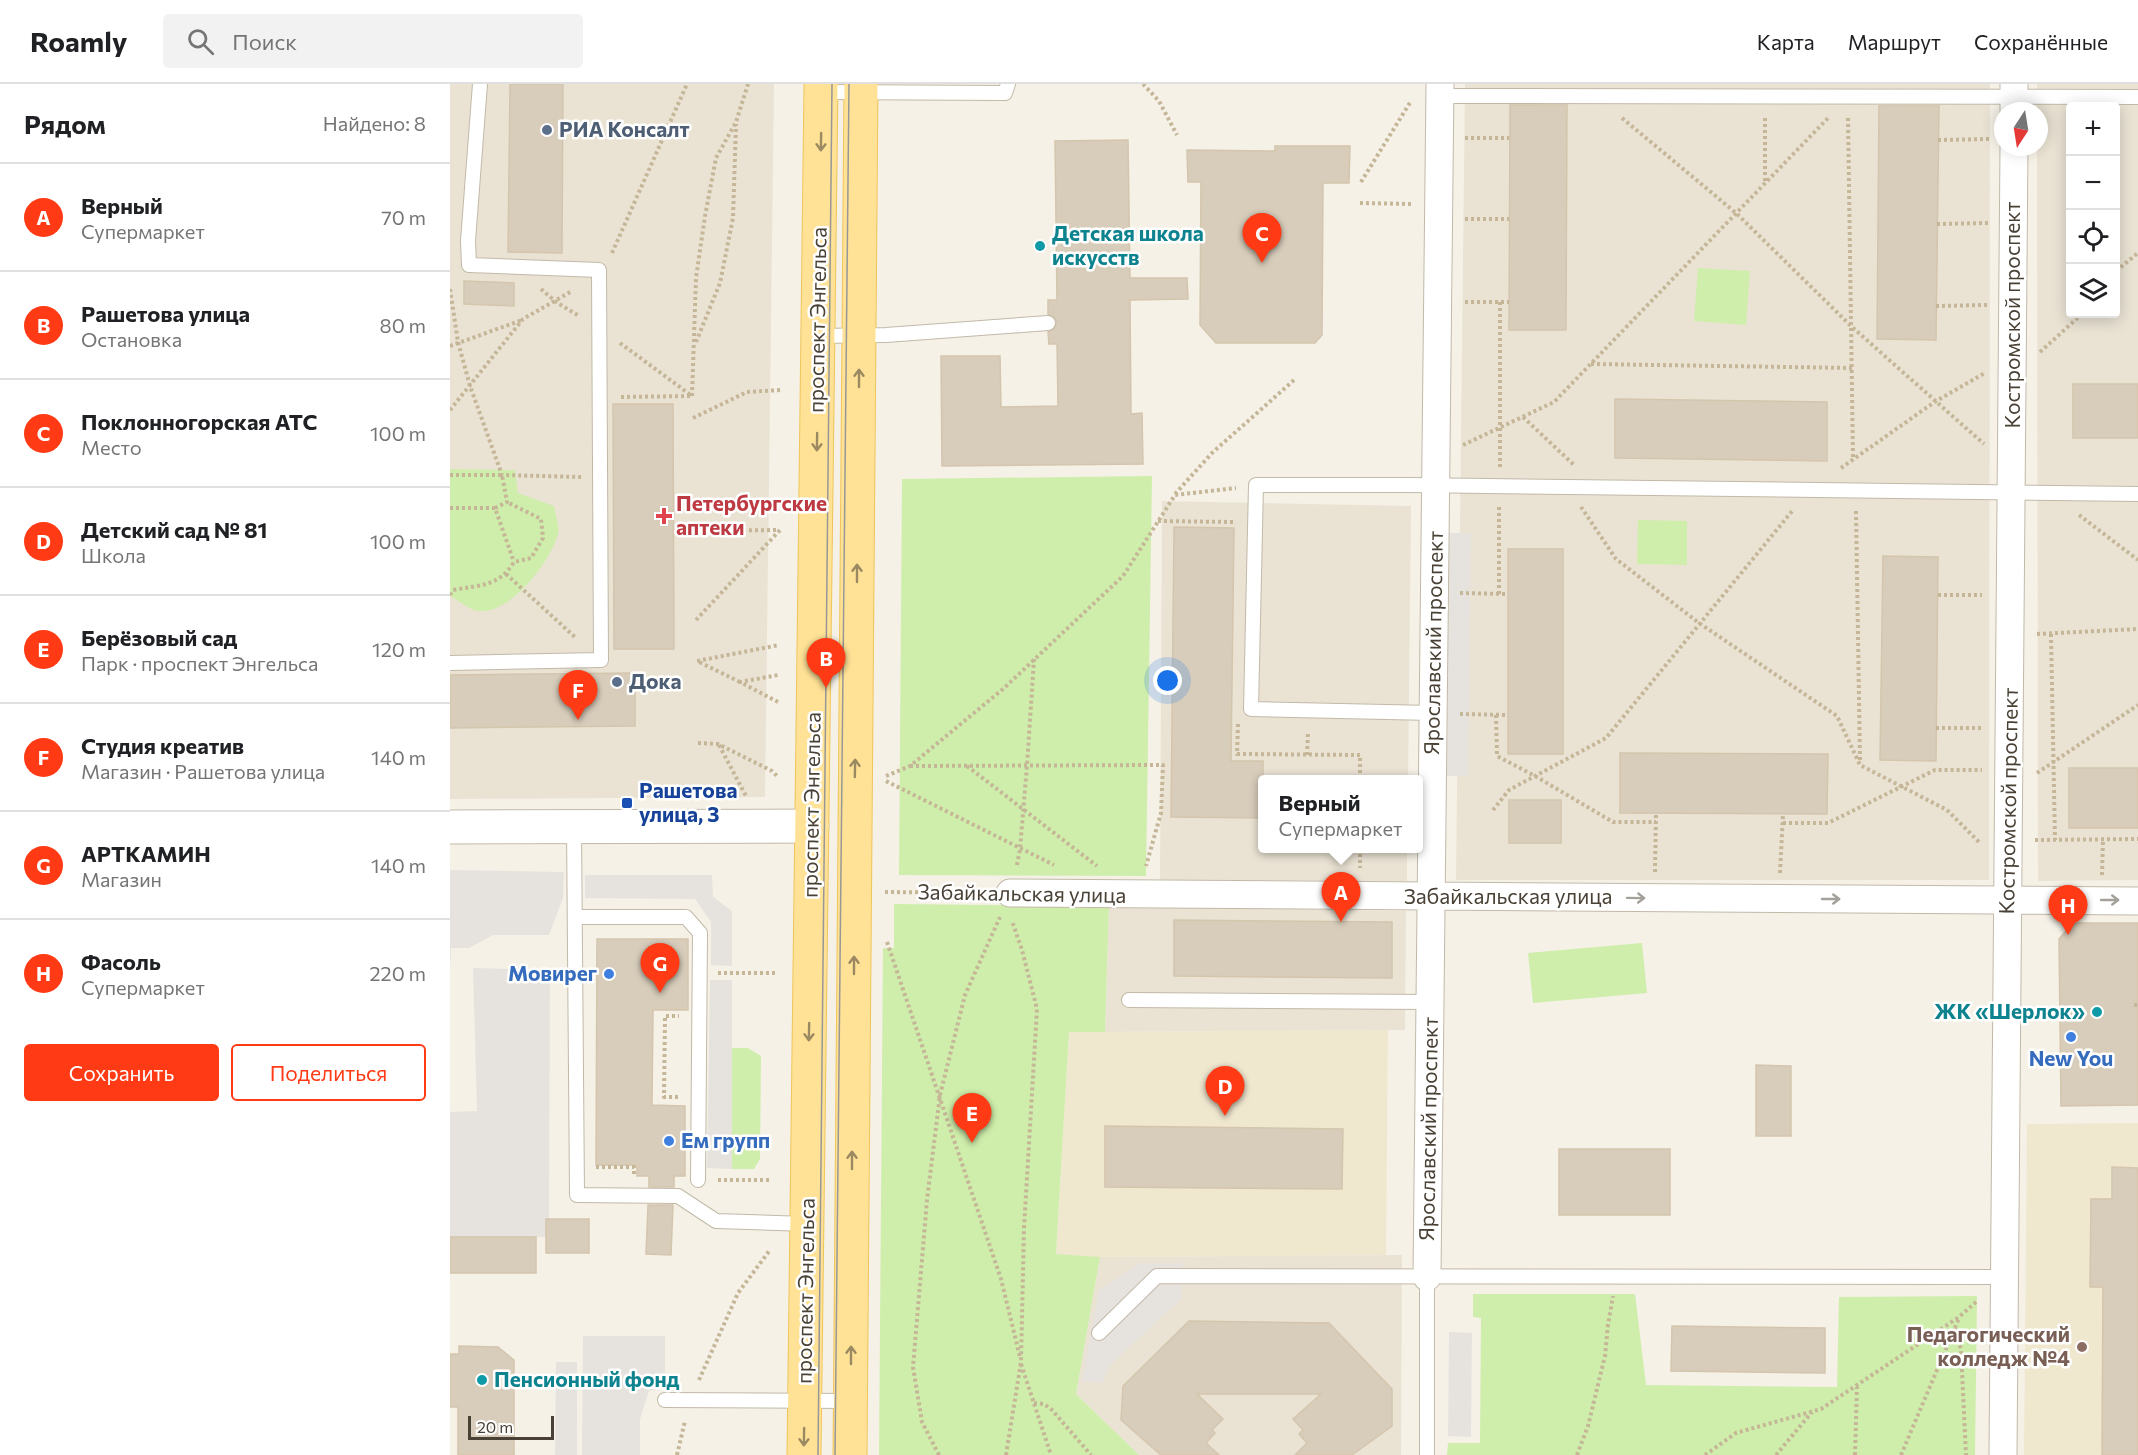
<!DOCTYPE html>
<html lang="ru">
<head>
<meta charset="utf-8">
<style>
	:root { --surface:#fff; --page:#f2f2f2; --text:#202124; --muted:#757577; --line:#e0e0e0; --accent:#ff3a14 }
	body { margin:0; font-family:Commissioner,sans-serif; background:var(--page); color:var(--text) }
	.controls { position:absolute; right:18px; top:18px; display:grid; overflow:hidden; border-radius:6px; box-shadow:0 3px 15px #0003 }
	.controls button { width:54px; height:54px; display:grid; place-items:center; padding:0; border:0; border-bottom:2px solid var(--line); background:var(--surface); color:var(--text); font:30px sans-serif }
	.compass { position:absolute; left:1544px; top:18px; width:54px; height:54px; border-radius:50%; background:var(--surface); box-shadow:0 3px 15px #0003; rotate:192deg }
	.scale { position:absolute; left:18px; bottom:15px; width:86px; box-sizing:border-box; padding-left:6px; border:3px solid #494135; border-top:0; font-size:16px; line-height:21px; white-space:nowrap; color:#494135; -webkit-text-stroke:4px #fff; paint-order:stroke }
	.you { position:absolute; left:718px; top:597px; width:21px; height:21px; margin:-15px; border:4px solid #fff; border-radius:50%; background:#1a73e8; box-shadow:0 0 0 9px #1a73e833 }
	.badge { display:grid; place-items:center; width:39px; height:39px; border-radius:50%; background:var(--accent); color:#fff; font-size:20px; font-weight:700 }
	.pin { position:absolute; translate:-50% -50px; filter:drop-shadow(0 2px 3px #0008) }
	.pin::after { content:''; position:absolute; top:32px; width:21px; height:18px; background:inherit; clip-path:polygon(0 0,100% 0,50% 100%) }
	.popup { position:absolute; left:808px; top:691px; width:165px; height:78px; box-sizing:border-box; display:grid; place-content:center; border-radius:6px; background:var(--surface); filter:drop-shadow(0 2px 4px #0005); font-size:20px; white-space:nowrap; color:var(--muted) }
	.popup b { font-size:22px; color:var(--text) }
	.popup::after { content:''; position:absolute; left:50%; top:100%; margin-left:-12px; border:12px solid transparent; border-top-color:var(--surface) }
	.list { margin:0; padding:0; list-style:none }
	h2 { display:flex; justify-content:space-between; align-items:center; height:78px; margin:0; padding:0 24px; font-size:26px }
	h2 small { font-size:20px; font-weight:400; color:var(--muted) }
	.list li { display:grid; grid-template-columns:39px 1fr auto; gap:18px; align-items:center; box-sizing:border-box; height:108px; padding:0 24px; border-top:2px solid var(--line) }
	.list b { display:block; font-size:22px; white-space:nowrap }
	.list p { margin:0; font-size:20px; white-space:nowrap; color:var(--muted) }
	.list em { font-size:20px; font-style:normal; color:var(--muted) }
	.actions { display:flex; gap:12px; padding:18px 24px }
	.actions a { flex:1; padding:14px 0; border:2px solid var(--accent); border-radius:6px; text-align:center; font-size:21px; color:var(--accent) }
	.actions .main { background:var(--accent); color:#fff }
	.icon { flex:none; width:33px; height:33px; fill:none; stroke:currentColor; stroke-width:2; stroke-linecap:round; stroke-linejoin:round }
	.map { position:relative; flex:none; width:1688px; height:1371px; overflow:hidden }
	header { display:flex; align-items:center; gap:36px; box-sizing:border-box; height:84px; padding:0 30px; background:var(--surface); border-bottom:2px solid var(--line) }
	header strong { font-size:28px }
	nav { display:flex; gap:33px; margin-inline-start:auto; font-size:21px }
	.search { width:420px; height:54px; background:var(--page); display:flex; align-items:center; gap:15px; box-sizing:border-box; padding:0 21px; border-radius:6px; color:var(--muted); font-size:22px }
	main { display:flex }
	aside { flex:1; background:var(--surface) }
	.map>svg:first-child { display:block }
</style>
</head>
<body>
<header>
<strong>Roamly</strong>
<div class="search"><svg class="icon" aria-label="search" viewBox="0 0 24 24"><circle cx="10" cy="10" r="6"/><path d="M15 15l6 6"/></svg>Поиск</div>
<nav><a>Карта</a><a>Маршрут</a><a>Сохранённые</a></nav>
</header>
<main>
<aside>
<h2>Рядом<small>Найдено: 8</small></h2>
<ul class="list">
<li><span class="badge">A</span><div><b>Верный</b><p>Супермаркет</p></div><em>70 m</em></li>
<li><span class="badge">B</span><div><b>Рашетова улица</b><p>Остановка</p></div><em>80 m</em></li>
<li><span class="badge">C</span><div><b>Поклонногорская АТС</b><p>Место</p></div><em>100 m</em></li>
<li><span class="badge">D</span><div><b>Детский сад № 81</b><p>Школа</p></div><em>100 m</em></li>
<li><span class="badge">E</span><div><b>Берёзовый сад</b><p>Парк · проспект Энгельса</p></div><em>120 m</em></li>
<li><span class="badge">F</span><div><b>Студия креатив</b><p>Магазин · Рашетова улица</p></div><em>140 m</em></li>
<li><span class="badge">G</span><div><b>АРТКАМИН</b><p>Магазин</p></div><em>140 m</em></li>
<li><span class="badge">H</span><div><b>Фасоль</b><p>Супермаркет</p></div><em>220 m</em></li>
</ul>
<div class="actions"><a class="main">Сохранить</a><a>Поделиться</a></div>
</aside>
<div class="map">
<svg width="1688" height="1371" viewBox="0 0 1688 1371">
	<rect width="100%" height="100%" fill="#f5f1e7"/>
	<path fill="#eae3d4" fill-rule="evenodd" d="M0,0H324L315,713L0,715Z
		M1015,0H1540L1539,796H1006Z
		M1587,0H1688V796L1588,797L1587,63H1589V27H1587ZM1620,22H1666V230H1620Z
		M712,417L961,422L958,695L813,696V764L957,765V797L710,796Z
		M659,822L956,827L955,946L655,948Z
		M952,1171L951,1371H689L626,1310L650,1173Z"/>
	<path fill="#f0e7cf" d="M938,946L936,1171L650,1173L606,1171L619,948Z
		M1688,1039V1371H1574L1577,1040Z"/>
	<path fill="#cfeeab" d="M1248,184L1300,187L1296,241L1244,237Z
		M0,385L65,386L68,409L104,422C105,430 110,442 108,450C101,477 57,536 24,526C16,523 8,516 0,512Z
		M702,392L696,792L449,791L452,395Z
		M1188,436L1237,437V481L1187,480Z
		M444,820L659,822L655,948H619L606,1170L650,1173L626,1310L689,1371H429L433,864H444Z
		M1192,859L1197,909L1083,919L1078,869Z
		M282,964H298L311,972L310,1075L304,1085H282Z
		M1023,1210H1185L1196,1301L1387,1303L1389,1213L1527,1212L1525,1371H997L998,1359H1030L1031,1234L1023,1233Z"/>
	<path fill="#e6e3df" d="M999,449H1021L1018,692H997Z
		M0,786L114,788L113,814L99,851H43L19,864H1L0,884Z
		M135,791H262L263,813L282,827V882L261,881V838L245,815L135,814Z
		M23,884L100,886L99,1135H96V1153H0V1028L27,1027Z
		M260,896H282V1085L257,1084Z
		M733,1179L731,1215L660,1281L652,1299L632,1297L649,1206L689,1180Z
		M999,1248L1022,1249L1021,1353L998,1352Z
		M133,1252H215V1304L199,1307L190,1335V1371H132Z
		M106,1278H127V1371H105Z"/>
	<path fill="#d8cdbb" stroke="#d4c5ad" stroke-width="1.5" d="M60,0H113L112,169L58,168Z
		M1060,21H1117L1116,246H1059Z
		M1429,22H1489L1486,256L1427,255Z
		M678,56L680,194H737L738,215L680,216L681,330L692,329L693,380L492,382L491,272H550L551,323L608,322L607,260H599L598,248L603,246L607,239L605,234L598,230V216H607L605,57Z
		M825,62H900L899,99H873L872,251L865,259H766L750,241L751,98H738L737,66L825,67Z
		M14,197L64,199V222L14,220Z
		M1623,300H1688V354H1623Z
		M1165,315L1377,318V377L1165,374Z
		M163,320H223L224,565H164Z
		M724,443L784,444L781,677H813V734L721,733Z
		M1058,465H1113V670H1058Z
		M1433,472L1488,473L1486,677L1430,676Z
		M185,589V642L0,644V591Z
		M1170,669L1378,670L1377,730L1170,729Z
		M1619,684H1688V744H1619Z
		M1059,716H1111V759H1059Z
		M724,836L942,838V894L724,892Z
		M1623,839H1688V1021L1611,1022L1609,855Z
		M147,855H238V926H203L202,1021L235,1022V1092H224V1103H199V1092H187V1081H146Z
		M1306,981L1341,982V1052H1306Z
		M655,1042L893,1045L892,1105L655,1103Z
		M1109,1065H1220V1131H1109Z
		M1662,1083L1688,1084V1371H1652L1653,1203H1640L1641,1115H1662Z
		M198,1121H223L221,1171L196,1170Z
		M96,1135H139V1169H96Z
		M0,1153H86V1189H0Z
		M739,1237L879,1239L942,1305V1342L902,1371H845L857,1359L849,1350L853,1346L843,1335L871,1310H747L773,1335L762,1346L765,1349L756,1359L769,1371H711L671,1336L673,1302Z
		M1222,1242L1375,1244V1289L1221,1287Z
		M9,1262L48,1263L64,1276V1371H8V1323H0V1270H9Z"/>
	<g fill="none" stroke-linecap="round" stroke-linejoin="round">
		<defs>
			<path id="service" d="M371,8L555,9L558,0
				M990,12L1688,13
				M368,252L436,251L598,239
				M0,579L151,576L149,186L19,181L18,157L30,0
				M983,629L801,625L806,401H958L1688,410
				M124,743L127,1111L228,1112L266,1137L356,1140
				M126,833H236L250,849L248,1096
				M679,916L980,918
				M649,1249L707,1192L1554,1193
				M215,1316L400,1317
				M977,1371V1193"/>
			<path id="minor" d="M1564,27V0
				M560,809L1688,817
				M977,1193L990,0
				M1553,1371L1564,63"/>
			<path id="tertiary" d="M0,743L362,742"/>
			<path id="primary" d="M354,1371L371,0
				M400,1371L411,0"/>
		</defs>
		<use href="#service" stroke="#c2b9a8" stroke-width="16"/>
		<use href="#minor" stroke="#c2b9a8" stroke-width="29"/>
		<use href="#tertiary" stroke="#c2b9a8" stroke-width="35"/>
		<use href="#primary" stroke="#f0c55a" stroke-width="35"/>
		<path stroke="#c5b698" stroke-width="4" stroke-dasharray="3 3" stroke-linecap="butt" d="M693,0L709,17L727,51
			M1172,34L1286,129L1402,243L1534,360
			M1315,34V100
			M1398,34L1403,375
			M1015,54H1059
			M1488,56L1539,55
			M911,98L961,17
			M910,119L961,120
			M1015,135H1059
			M1487,140L1538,139
			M162,169L237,0
			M1666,187L1688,169
			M0,205L8,258L20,302L52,391L131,393
			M91,205L106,218L129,232
			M1015,218H1059
			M1486,222L1537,221
			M246,258L270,199L283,134L286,40
			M170,259L242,312
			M0,262L72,236
			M1590,268L1632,230
			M1141,280L1402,284
			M242,312L246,194L255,132L266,74L286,38L298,0
			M171,313L242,312
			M0,326L73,235L122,207
			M1073,333L1124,381
			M243,334L297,308L331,306
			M1013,361L1104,318L1379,33
			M1050,383V218
			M1391,384L1486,317L1535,289
			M0,391H52L57,418L45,424
			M725,410L762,369L844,296
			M1131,423L1166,475L1249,539L1387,632L1410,681L1497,726L1530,759
			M0,424H45L64,478
			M1406,427L1410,677
			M1629,431L1688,476
			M708,437L784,438
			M245,447L328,446
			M56,490L126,554
			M1010,509L1058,510
			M1049,510V423
			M0,511L3,506C29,501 49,503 64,478L81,474L93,454L91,435L57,418
			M1488,511H1532
			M246,536L330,446
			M1587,550L1688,545
			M1601,550L1605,756
			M290,598L247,577L329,561
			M328,618L290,598L328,591
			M1010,630L1058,631
			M1046,631L1047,672L1085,692L1163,738H1206
			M788,640L787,670L910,671V696
			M1486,644H1533
			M248,659L268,660L322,687L327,692
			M269,661L296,712
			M857,671L858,648
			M460,682L713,681L711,729L696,782
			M517,682L647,782
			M1587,689L1688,621
			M436,692L460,682L553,605L673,492L725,411L786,404
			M436,697L604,781
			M1043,726L1059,706L1156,654L1343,426
			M1333,739H1378L1485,686H1532
			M1585,756L1688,755
			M910,764V784
			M567,781L570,765L577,682L584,575
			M1205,788L1206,729
			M1330,789L1333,730
			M1652,791L1653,755
			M435,808L533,809
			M437,858L551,1195L570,1273
			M268,889H325
			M1684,921H1688
			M228,1013H214L215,932H229
			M146,1083H184V1092
			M268,1096H321
			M1505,1244L1511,1266L1516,1371
			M571,1280L601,1371
			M249,1296L288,1209L320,1166
			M584,1319L594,1320L602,1326L641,1371
			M227,1371L235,1337
			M489,1371L472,1338L463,1283L477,1116L490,1011L515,911L550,833
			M556,1371L571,1278L574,1144L587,925L572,866L562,837
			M1127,1371L1138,1342L1155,1272L1158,1241L1163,1212
			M1255,1371L1286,1349L1371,1325L1509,1233L1526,1218
			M1326,1371L1362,1328
			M1405,1371L1407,1303
			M1451,1371L1509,1234"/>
		<use href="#service" stroke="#fff" stroke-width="14"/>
		<use href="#minor" stroke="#fff" stroke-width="27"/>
		<use href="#tertiary" stroke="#fff" stroke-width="33"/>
		<use href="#primary" stroke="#ffe296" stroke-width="33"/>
		<path stroke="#979797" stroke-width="1.5" d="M368,1371L382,0
			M385,1371L399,0"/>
	</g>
	<defs><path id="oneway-shaft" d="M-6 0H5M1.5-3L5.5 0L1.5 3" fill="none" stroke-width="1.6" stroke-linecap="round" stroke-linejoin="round" transform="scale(1.5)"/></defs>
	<g stroke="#9b8961">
		<use href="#oneway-shaft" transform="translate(371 58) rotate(91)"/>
		<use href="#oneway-shaft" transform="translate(409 294) rotate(-90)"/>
		<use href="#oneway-shaft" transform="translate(367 358) rotate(91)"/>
		<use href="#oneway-shaft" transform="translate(407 489) rotate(-90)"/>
		<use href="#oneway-shaft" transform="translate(405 684) rotate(-89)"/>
		<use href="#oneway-shaft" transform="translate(404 881) rotate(-90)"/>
		<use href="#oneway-shaft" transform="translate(359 948) rotate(91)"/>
		<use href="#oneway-shaft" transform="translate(402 1076) rotate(-90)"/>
		<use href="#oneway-shaft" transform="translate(401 1271) rotate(-90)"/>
		<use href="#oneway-shaft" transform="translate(354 1353) rotate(91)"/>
	</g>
	<g stroke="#a4a09a">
		<use href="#oneway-shaft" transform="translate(1186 814) rotate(1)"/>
		<use href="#oneway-shaft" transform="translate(1381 815)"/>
		<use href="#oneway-shaft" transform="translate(1660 816)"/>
	</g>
	<g fill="#5c6f8a" stroke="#fff" stroke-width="2">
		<circle cx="97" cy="46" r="6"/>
		<circle cx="167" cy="598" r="6"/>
	</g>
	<g fill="#0f9aa8" stroke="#fff" stroke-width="2">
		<circle cx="590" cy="162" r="6"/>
		<circle cx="1647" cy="928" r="6"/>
		<circle cx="32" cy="1296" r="6"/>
	</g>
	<path fill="#e0444e" stroke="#fff" stroke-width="2" d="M211 423h6v6h6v6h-6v6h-6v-6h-6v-6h6z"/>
	<rect fill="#1a4fb4" stroke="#fff" stroke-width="2" x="171" y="713" width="12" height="12" rx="3"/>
	<g fill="#3f7fe0" stroke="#fff" stroke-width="2">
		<circle cx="159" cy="890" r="6"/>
		<circle cx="1621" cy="953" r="6"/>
		<circle cx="219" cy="1057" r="6"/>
	</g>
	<circle fill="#8d6e63" stroke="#fff" stroke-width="2" cx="1632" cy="1263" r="6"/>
	<g text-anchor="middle" stroke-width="5" stroke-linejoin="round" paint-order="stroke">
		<g font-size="21" font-weight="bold" fill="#4e5e75" stroke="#fff" text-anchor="start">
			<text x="109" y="53">РИА Консалт</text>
			<text x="179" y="605">Дока</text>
		</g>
		<g font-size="21" font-weight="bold" fill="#0d838f" stroke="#fff" text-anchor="start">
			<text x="602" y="157">Детская школа<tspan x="602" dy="24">искусств</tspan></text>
			<text x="1635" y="935" text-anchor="end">ЖК «Шерлок»</text>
			<text x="44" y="1303">Пенсионный фонд</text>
		</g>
		<g font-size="21" fill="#494135" stroke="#fff">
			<text transform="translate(1563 231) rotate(-90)" y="7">Костромской проспект</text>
			<text transform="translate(368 236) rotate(-89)" y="7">проспект Энгельса</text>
			<text transform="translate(984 559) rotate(-89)" y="7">Ярославский проспект</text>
			<text transform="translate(1559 717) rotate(-89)" y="7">Костромской проспект</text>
			<text transform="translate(362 721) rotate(-89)" y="7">проспект Энгельса</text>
			<text transform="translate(572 810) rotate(1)" y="7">Забайкальская улица</text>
			<text x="1058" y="820">Забайкальская улица</text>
			<text transform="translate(979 1045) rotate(-89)" y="7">Ярославский проспект</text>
			<text transform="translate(356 1207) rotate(-89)" y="7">проспект Энгельса</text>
		</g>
		<g font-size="21" font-weight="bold" fill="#be3a42" stroke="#fff" text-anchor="start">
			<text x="226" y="427">Петербургские<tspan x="226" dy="24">аптеки</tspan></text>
		</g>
		<g font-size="21" font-weight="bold" fill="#164399" stroke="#fff" text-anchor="start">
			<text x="189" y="714">Рашетова<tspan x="189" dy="24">улица, 3</tspan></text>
		</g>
		<g font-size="21" font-weight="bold" fill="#366cbe" stroke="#fff" text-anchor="end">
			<text x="147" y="897">Мовирег</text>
			<text x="1621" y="982" text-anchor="middle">New You</text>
			<text x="231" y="1064" text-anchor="start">Ем групп</text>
		</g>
		<g font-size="21" font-weight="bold" fill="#785e54" stroke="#fff" text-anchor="end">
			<text x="1620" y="1258">Педагогический<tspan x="1620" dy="24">колледж №4</tspan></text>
		</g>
	</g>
</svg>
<div class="controls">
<button>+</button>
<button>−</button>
<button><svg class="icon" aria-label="locate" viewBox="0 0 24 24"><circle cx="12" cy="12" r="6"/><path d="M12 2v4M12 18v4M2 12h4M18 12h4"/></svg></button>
<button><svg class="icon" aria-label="layers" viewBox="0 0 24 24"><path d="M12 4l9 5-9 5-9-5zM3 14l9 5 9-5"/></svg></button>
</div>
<svg class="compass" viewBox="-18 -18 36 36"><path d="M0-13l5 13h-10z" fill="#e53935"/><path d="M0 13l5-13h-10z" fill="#757577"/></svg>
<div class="scale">20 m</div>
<div class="you"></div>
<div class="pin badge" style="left:891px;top:838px">A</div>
<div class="popup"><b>Верный</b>Супермаркет</div>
<div class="pin badge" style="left:376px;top:604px">B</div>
<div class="pin badge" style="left:812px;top:179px">C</div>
<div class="pin badge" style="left:775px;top:1032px">D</div>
<div class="pin badge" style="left:522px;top:1059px">E</div>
<div class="pin badge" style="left:128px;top:636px">F</div>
<div class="pin badge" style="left:210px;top:909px">G</div>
<div class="pin badge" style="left:1618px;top:851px">H</div>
</div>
</main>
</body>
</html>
